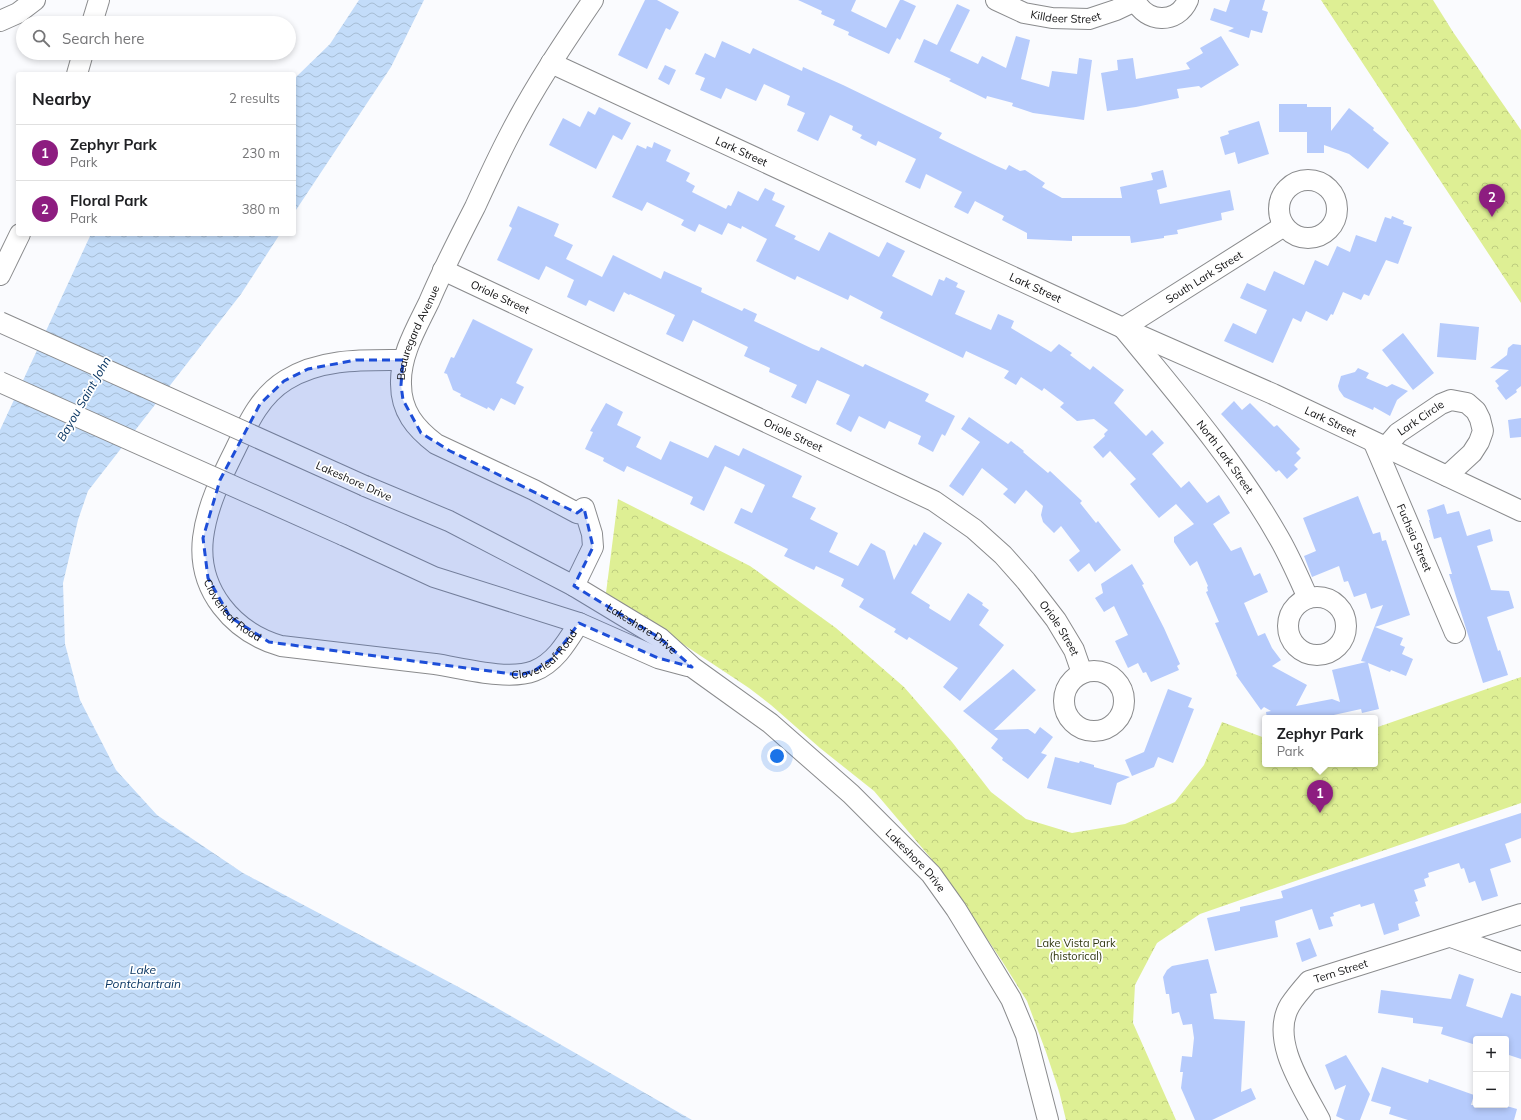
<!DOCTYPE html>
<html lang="en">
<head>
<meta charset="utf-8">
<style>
	:root { --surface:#fff; --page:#f6f6f6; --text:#202124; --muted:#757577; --line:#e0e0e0; --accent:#8d1d80 }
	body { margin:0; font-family:Mulish,sans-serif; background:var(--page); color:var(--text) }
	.controls { position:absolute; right:12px; bottom:12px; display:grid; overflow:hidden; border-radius:4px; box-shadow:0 2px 6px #0003 }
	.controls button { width:36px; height:36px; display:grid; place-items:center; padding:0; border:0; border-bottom:1px solid var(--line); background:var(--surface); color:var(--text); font:20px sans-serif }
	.you { position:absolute; left:777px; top:756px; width:14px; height:14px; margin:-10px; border:3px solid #fff; border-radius:50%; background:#1a73e8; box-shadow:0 0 0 6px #1a73e833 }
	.badge { display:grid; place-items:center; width:26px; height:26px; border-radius:50%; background:var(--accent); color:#fff; font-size:13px; font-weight:700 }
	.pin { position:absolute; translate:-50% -33px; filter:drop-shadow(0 1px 2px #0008) }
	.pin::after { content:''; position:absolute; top:21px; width:14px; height:12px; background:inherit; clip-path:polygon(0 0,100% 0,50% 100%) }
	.popup { position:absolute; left:1262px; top:715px; width:116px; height:52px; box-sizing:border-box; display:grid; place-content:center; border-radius:4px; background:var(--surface); filter:drop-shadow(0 1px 3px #0005); font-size:13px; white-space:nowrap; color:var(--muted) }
	.popup b { font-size:15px; color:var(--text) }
	.popup::after { content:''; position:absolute; left:50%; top:100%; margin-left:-8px; border:8px solid transparent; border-top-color:var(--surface) }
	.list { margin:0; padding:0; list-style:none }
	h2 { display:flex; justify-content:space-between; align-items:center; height:52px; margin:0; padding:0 16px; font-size:17px }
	h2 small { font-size:13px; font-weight:400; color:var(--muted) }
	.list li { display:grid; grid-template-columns:26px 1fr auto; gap:12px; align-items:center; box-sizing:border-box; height:56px; padding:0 16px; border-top:1px solid var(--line) }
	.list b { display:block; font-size:15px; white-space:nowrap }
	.list p { margin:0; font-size:13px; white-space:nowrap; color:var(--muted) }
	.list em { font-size:13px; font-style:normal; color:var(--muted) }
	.icon { flex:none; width:22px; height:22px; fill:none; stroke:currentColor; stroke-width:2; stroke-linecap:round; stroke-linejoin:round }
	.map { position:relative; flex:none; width:1521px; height:1120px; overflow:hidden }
	.search { position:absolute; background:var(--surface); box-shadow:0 2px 6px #0003; left:16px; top:16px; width:280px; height:44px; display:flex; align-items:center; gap:10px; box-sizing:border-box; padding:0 14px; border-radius:22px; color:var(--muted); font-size:15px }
	.panel { position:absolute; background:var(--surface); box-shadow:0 2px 6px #0003; left:16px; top:72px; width:280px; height:164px; border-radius:4px }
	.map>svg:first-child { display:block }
</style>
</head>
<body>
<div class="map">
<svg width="1521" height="1120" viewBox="0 0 1521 1120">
	<defs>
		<pattern id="park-crowns" width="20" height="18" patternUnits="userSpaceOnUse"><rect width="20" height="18" fill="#deef94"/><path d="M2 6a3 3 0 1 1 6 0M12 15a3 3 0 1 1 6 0" fill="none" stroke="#bdcc7f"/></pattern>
		<pattern id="water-waves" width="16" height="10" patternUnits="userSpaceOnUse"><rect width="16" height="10" fill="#c3dcf9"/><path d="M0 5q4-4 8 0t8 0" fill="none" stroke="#a6bcd4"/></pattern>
	</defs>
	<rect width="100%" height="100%" fill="#fafbfe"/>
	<path fill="url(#park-crowns)" d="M1321,0H1433L1453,32L1521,130V303Z
		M618,499L750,566L836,628L904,687L952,742L991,792L1026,819L1072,833L1125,824L1175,802L1204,765L1222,722L1265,738V764H1375V728L1521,677V803L1200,914L1157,943L1135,985L1133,1023L1176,1120H1066L1059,1091L1046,1052L1027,1001L1002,961L940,869L874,791L820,748L771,705L749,688L606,593Z"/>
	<path fill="url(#water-waves)" d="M359,0H424L391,67L294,213V79L330,44Z
		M91,234H280L241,294L88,491L78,520L63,583L65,644L80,700L116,770L157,815L243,873L483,1000L692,1120H0V430Z"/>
	<path fill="#b6cbfc" d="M645,0H657L679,12L670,30L666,28L647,69L618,55Z
		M798,0H856L851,11L886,28L900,0H903L916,6L900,40L897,38L889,54L848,35L849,32L833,25L835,20L821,14L822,11Z
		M1230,0H1265L1262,10L1268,12L1262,33L1251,30L1249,38L1228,31L1234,28L1210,20L1214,8L1226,12Z
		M957,4L970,10L950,51L978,64L982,56L1006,68L1016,36L1030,40L1021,79L1049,87L1052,71L1077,74L1079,58L1092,60L1084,120L1033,113L1012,106L1013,103L987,96L986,99L949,81L951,79L914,62L924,39L937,45Z
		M1221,36L1239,65L1201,88L1199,86L1177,89L1179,98L1136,107L1107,111L1101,73L1118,70L1117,60L1133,58L1136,79L1190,69L1186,63L1203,53L1200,48Z
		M722,41L750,54L753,48L802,71L803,67L843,85L942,133L939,138L997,166L1006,170L1009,165L1020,171L1025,170L1045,183L1042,187L1062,198H1122L1120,187L1153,180L1151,173L1163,170L1167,187L1157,190L1160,204L1230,190L1234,210L1221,213L1222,220L1177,230L1178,234L1164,236V238L1131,243L1130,236H1072V241L1027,239V233L1002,220L1004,216L975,201L968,214L954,207L962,192L926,174L920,189L905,182L916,159L878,141L876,146L860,138L862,135L852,130L853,126L830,115L818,141L797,131L805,113L787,105L790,96L764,84L756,101L726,88L721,99L700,90L705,78L695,74L705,53L715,58Z
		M665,65L676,70L669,85L658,79Z
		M1279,104H1307V107H1331V131L1349,108L1374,128L1373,130L1389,143L1368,169L1349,154L1324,145V153H1307V132H1279Z
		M599,107L631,123L622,140L613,135L596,169L549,145L563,118L580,127L588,111L595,115Z
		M1259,121L1269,154L1238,164L1235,152L1225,155L1220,137L1229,134L1228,131Z
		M654,142L671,150L666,161L690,173L686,181L695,186L692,192L726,209L728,205L731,206L738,191L758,201L765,188L775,193L772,200L785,206L775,226L796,236L794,239L819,251L829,232L879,257L887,242L905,251L892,276L932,296L939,279L944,281L946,277L958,283L956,287L965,291L955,314L991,330L998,314L1014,321L1011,328L1051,352L1059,344L1072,353L1070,355L1090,370L1093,366L1124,390L1114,403L1146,436L1152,430L1164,443L1152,454L1181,488L1189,481L1207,503L1219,495L1230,513L1213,524L1231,551L1241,547L1254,576L1260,573L1268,592L1244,603L1258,636L1265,633L1272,648L1281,660L1272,666L1307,685L1296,706L1332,699L1340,702L1332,670L1366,662L1361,661L1383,605L1371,609L1366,593L1354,597L1348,581L1344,582L1339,566L1312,577L1304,556L1316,551L1303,518L1358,496L1373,534L1380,532L1382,541L1386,540L1410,615L1375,627L1403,638L1400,645L1405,647L1402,654L1413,659L1406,676L1391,670L1390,672L1368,663L1379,709L1362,713L1361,709L1320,718H1267L1266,712L1271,711L1264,707L1261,710L1236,675L1237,674L1215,623L1219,622L1206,592L1208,591L1207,587L1208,586L1197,561L1190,566L1174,542V537L1194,524L1176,504L1159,518L1130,484L1136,479L1110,451L1103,458L1093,447L1105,436L1104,434L1108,430L1094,419L1077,421L1060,407L1064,403L1044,388L1042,391L1021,377L1016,385L1004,378L1009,371L966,351L963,358L880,318L883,312L850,295L848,300L797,276L795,280L756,261L767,239L742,226L741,229L728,223L722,235L699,224L695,232L681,225L684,220L647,202L642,211L612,197L637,145L646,149L647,146L652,148Z
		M518,206L559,224L554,236L573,245L566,259L602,277L613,255L661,279L664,271L702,288L701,292L742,311L744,308L757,314L754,321L813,349L819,351L821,347L863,367L865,364L929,394L925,401L955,416L945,436L942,434L933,452L918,444L921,436L889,421L885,429L859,416L851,432L836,424L850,395L817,380L806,404L791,397L797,385L769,372L770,368L744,356L748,347L693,320L683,342L666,334L675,315L630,294L629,295L624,292L614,312L589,300L586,306L567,297L574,280L546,266L539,280L497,260L512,228L509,226Z
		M1392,216L1404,221L1403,224L1412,227L1398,264L1386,260L1369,296L1364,294L1361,300L1343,292L1333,315L1331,314L1327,321L1306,311L1301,322L1293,318L1273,363L1224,341L1233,323L1256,334L1267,310L1240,298L1247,283L1265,291L1274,271L1304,285L1315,260L1328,266L1337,246L1350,252L1356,235L1376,242L1385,217L1391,219Z
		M473,319L533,349L516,383L524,387L515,405L501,398L494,411L488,407L487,409L460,396L461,394L453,390L447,374L444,373L451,357L454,358Z
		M1440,323L1479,327L1476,360L1437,357Z
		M1403,333L1434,373L1413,390L1382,350Z
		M1513,344L1521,345V386L1516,390L1517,392L1506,400L1497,388L1499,386L1495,381L1509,370L1490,368L1507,355L1508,348Z
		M1358,368L1369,373L1366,378L1387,387L1392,384L1408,391L1397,400L1390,416L1374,407L1373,410L1344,397L1339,390L1338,386L1341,376L1355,372Z
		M1234,401L1242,410L1250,403L1274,427L1277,425L1300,449L1296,453L1301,458L1294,465L1298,469L1287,479L1279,470L1276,472L1221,414Z
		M606,403L623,412L617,425L641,437L636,447L661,460L670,441L708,458L715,445L739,456L743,448L802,476L792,497L816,508L810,519L838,533L829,552L858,566L871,543L885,551L894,580L914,544L916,546L924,532L942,543L911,593L930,605L929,608L950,621L968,593L983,603L982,605L989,610L979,625L1004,645L960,701L943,687L958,668L909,637L907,640L894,632L896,629L859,607L864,599L841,586L844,579L816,566L814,570L784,556L788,549L734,523L741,508L752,513L765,485L725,466L704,511L690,504L693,497L627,466L624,472L603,461L604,458L585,449L593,432L590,431Z
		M969,417L1008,444L1011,441L1024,451L1023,452L1048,473L1050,471L1082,501L1080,503L1096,523L1098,521L1121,550L1095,572L1089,563L1078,572L1069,560L1080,551L1061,526L1054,533L1043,522L1041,515L1043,506L1026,490L1015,504L1003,494L1008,489L982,468L963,496L949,486L980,442L961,429Z
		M1521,418V437L1510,438L1508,420Z
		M1444,504L1447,514L1459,511L1467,536L1490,529L1493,541L1477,546L1491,590L1509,591L1514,608L1487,617L1498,651L1500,650L1508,675L1483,683L1449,574H1452L1441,537L1434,539L1429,520H1430L1427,510Z
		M1132,564L1144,584L1142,585L1164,628L1180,664L1177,666L1179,670L1151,682L1146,672L1143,673L1138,663L1128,668L1115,641L1128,635L1114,606L1104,612L1095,598L1103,593L1101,584Z
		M1013,669L1036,690L994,730L1028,729L1035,734L1040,727L1053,737L1041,753L1047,755L1028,779L1002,760L1003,758L991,748L998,739L963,711Z
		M1168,689L1192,698L1188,707L1194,709L1173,763L1158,757L1154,767L1132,776L1125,760L1144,752Z
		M1055,757L1079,763L1080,761L1094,765V767L1130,777L1117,783L1111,805L1047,788Z
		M1521,813V838L1505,844L1511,862L1490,869L1498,896L1482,901L1475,881L1469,883L1464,868L1461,869L1459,863L1428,873L1429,877L1424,879L1426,886L1414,890L1418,901L1415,902L1420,916L1398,924L1399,930L1384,935L1374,903L1361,907L1360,904L1333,913L1334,916L1330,917L1333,926L1319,930L1312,909L1275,921L1278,937L1215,951L1207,918L1240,911V907L1283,898L1281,891Z
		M1310,938L1317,956L1302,962L1296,943Z
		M1208,959L1217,993L1210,994L1214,1019L1245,1021L1241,1092L1251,1088L1256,1099L1212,1120H1195L1181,1088L1183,1072H1180L1182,1056L1192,1057L1194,1038L1192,1024L1183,1025L1179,1012L1172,1014L1169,994H1166L1163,977L1167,970L1172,966Z
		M1459,974L1474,979L1466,1006L1502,1018L1511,993L1521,996V1059L1506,1054V1039H1476V1045L1441,1034L1443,1027L1413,1023V1018L1378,1013L1381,990L1451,999Z
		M1346,1055L1370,1094L1360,1120H1345L1336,1116L1346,1085L1335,1090L1325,1065Z
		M1382,1067L1428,1083L1429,1079L1474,1095L1471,1105H1503L1517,1109L1514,1120H1408L1389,1114L1391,1107L1371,1101Z"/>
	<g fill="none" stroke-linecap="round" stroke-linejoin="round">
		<defs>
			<g id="minor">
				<path id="s1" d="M996,0L1024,13L1052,18L1089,19L1116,10L1135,1"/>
				<path d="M1135,0C1146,23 1177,25 1188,0"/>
				<path d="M0,21L18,13L35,0"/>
				<path d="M92,23L99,0"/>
				<path id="s2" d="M551,63L1123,328L1273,394L1521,511"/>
				<path d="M77,74L83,53"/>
				<circle cx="1308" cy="209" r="29"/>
				<path id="s3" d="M1284,226L1123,328C1178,395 1236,462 1279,538C1290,557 1299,578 1308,598"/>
				<path id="s4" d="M443,270L934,501L974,529L1003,555L1026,581L1056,620L1074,650L1082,673"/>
				<path d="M0,275L20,234"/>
				<path id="s5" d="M403,360C364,360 321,358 286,380C260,396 248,423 235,450C221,478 207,506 203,538C197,590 233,632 281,646C332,652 384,658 435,664C462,668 508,681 534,671C555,663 567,642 579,623"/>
				<path id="s6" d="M1374,443L1455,633"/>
				<path id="s7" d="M1385,448L1398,433L1441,404L1451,400L1467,403L1476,411L1480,419L1483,431L1479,442L1472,453L1447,476"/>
				<path id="s8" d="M365,486L449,521L574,586L660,638L692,667L770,723L851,794L931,874L956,909L991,966L1011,999L1026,1035L1048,1120"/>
				<path d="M343,535L434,577L579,623L658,658L688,666"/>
				<path id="s9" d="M574,586L593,547L592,534L584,508L577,513L534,490L436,444C415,428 401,411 401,384C400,355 417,327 429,302C443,269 459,238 475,207C486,183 497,159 509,136C533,89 563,44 593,0"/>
				<circle cx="1317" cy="626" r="29"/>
				<circle cx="1094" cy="701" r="30"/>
				<path d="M1451,937L1521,962"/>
				<path id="s10" d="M1320,1120C1304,1089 1269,1040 1290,1005C1295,997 1302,989 1309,981L1521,914"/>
			</g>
		</defs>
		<use href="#minor" stroke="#8a8b8d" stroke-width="22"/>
		<use href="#minor" stroke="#fff" stroke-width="20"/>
		<defs>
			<path id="minor-bridge" d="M0,322L365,486
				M0,382L343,535"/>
		</defs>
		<use href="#minor-bridge" stroke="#8a8b8d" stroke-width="22" stroke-linecap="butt"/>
		<use href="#minor-bridge" stroke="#fff" stroke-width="20"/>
	</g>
	<path fill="#1d4ed8" fill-opacity="0.2" stroke="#1d4ed8" stroke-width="3" stroke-dasharray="8 5" stroke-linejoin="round" d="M356,360H403L401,385L403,400L421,433L450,451L577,513L584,508L593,547L574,586L660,638L692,667L658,658L579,623L553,658L534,671L520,675L269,642L230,617L208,578L203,538L220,480L260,404L284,381L308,369Z"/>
	<g text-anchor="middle" stroke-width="3.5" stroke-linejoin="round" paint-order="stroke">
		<g font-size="11" fill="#0f0f10" stroke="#fff">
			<text dy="4" stroke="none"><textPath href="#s1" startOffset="73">Killdeer Street</textPath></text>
			<text dy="4" stroke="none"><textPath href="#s2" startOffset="210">Lark Street</textPath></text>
			<text transform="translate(1204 277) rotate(-32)" y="4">South Lark Street</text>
			<text dy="4" stroke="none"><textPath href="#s2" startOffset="534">Lark Street</textPath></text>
			<text dy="4" stroke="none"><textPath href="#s4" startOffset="63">Oriole Street</textPath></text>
			<text dy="4" stroke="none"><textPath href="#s9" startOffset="376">Beauregard Avenue</textPath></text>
			<text dy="4" stroke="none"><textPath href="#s7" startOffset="47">Lark Circle</textPath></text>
			<text dy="4" stroke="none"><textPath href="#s2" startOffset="858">Lark Street</textPath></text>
			<text dy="4" stroke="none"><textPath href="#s4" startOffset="387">Oriole Street</textPath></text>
			<text dy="4" stroke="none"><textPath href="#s3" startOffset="355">North Lark Street</textPath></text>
			<text transform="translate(354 481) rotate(24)" y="4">Lakeshore Drive</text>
			<text dy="4" stroke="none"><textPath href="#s6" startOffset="103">Fuchsia Street</textPath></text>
			<text dy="4" stroke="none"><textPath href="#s5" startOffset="385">Cloverleaf Road</textPath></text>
			<text dy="4" stroke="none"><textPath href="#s4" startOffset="723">Oriole Street</textPath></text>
			<text dy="4" stroke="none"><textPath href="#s8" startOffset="312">Lakeshore Drive</textPath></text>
			<text dy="4" stroke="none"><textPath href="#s5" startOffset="720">Cloverleaf Road</textPath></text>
			<text dy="4" stroke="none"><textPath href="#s8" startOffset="672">Lakeshore Drive</textPath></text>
			<text dy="4" stroke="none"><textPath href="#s10" startOffset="188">Tern Street</textPath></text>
		</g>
		<g font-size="11" fill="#323911" stroke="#fff">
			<text x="1076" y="947">Lake Vista Park<tspan x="1076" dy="13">(historical)</tspan></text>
		</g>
		<g font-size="12" font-style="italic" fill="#0a3663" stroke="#fff">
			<text transform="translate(84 399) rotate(-60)" y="4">Bayou Saint John</text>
			<text x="143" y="974">Lake<tspan x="143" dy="14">Pontchartrain</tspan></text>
		</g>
	</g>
</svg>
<div class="controls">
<button>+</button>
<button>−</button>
</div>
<div class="you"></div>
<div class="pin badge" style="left:1320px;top:813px">1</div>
<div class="popup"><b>Zephyr Park</b>Park</div>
<div class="pin badge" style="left:1492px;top:217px">2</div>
<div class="search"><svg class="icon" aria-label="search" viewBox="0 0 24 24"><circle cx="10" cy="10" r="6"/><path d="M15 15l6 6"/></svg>Search here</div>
<section class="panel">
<h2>Nearby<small>2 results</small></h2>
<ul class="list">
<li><span class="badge">1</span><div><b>Zephyr Park</b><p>Park</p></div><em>230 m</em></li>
<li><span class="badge">2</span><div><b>Floral Park</b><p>Park</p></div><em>380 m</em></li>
</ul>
</section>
</div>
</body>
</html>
